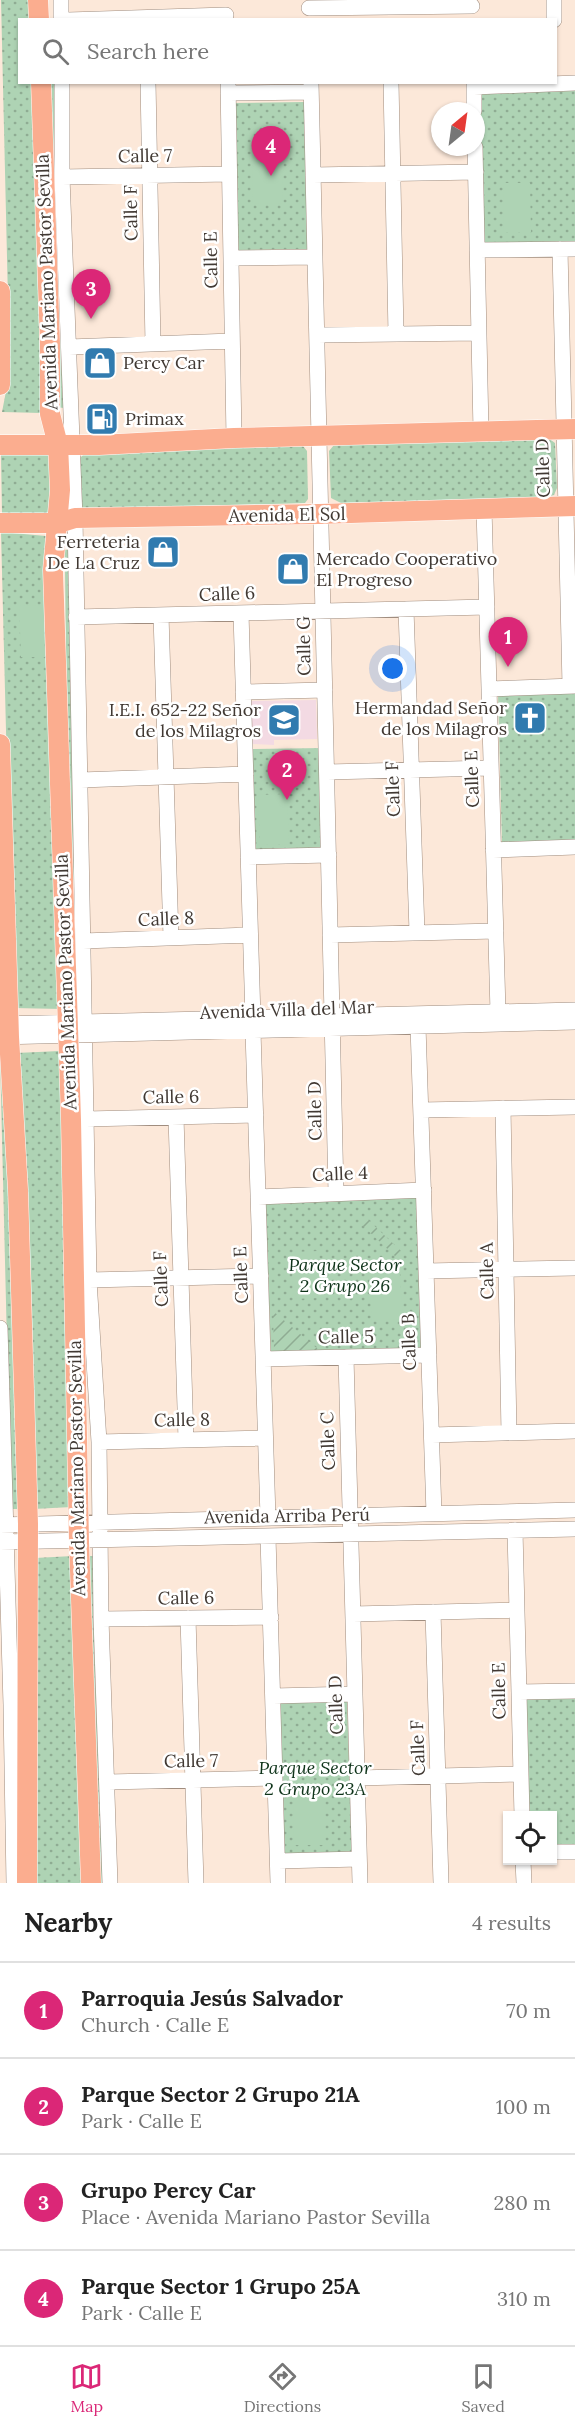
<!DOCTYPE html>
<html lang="en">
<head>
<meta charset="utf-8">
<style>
	:root { --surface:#fff; --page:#f6f6f6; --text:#222; --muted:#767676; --line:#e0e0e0; --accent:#db2777 }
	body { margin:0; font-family:Lora,serif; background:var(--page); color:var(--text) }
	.controls { position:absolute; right:18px; bottom:18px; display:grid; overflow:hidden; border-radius:0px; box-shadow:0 2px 4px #0004 }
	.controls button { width:54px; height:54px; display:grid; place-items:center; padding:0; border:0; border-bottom:2px solid var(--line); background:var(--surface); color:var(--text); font:30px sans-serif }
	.compass { position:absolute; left:431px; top:102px; width:54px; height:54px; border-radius:50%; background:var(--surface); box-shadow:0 2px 4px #0004; rotate:29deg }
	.you { position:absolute; left:393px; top:669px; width:21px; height:21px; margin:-15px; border:4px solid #fff; border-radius:50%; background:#1a73e8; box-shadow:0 0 0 9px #1a73e833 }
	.badge { display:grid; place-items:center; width:39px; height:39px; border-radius:50%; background:var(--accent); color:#fff; font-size:20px; font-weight:700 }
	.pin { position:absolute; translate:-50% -50px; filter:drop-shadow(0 2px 3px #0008) }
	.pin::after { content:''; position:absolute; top:32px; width:21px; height:18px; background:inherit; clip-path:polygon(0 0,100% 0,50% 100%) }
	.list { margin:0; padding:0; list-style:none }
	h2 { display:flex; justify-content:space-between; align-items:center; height:78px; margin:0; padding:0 24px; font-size:26px }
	h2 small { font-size:20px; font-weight:400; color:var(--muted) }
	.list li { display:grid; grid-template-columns:39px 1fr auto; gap:18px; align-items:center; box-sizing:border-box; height:96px; padding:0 24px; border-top:2px solid var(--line) }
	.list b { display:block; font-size:22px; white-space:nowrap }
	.list p { margin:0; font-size:20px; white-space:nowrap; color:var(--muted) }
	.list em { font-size:20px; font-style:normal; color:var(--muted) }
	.icon { flex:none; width:33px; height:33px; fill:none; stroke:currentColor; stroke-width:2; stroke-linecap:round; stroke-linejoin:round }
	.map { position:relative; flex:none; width:575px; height:1883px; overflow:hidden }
	.search { position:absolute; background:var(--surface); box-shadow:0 2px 4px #0004; left:18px; right:18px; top:18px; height:66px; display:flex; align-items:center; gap:15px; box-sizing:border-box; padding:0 21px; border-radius:0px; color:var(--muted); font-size:22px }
	.sheet { height:462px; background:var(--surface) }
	nav { display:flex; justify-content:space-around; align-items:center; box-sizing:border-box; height:84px; border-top:2px solid var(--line); background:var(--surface); font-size:16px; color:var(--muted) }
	nav a { display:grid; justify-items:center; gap:3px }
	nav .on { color:var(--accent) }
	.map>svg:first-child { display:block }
</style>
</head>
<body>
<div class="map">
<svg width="575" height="1883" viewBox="0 0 575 1883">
	<defs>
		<pattern id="grass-dots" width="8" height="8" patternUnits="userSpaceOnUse" patternTransform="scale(1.5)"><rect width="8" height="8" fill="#aed3b4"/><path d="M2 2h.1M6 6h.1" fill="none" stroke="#8fac93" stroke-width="1.8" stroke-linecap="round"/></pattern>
		<pattern id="garden-furrows" width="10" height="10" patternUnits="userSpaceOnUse" patternTransform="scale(1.5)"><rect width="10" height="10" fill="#aed3b4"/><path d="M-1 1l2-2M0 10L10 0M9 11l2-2" fill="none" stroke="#8fac93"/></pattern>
	</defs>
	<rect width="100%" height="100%" fill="#fce8d9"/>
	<path fill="#f3dae3" d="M316,700L317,739L274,740V745L253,744L251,701Z"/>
	<path fill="url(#grass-dots)" d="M1,0H31L32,19L20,20V82L33,83L41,413L2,412L9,376V343Z
		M47,83H54L64,408L55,407Z
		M575,91V243L483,246L480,93Z
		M304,102L308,249L237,250L234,103Z
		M548,438L555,443L557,488L554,495L547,497L341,503L331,498L329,451L334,445Z
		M303,446L307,451L308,499L305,503L85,509L81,507L79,459L86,452Z
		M49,453L56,514L2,513L1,455Z
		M1,532L46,536L62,1009L13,1008Z
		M60,549L68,550L79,1004H70L65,568Z
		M575,692V841L502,843L498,695Z
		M322,748L324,850L252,851L250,749Z
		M60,1051L72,1507L33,1509L34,1391L16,1053Z
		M0,1055H3L20,1509H11Z
		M419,1196L424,1351L271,1354L265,1201Z
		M73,1556L82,1883H32L35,1558Z
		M86,1556H96L105,1883H95L89,1673L93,1640Z
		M575,1697V1845H553L552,1816L528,1815L524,1698Z
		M347,1701L352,1854L282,1855L278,1702Z"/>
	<path fill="url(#garden-furrows)" d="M365,1217L401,1251L396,1257L360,1223Z
		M273,1311L319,1350L274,1351Z"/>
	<path fill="#aed3b4" d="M281,147L283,203L253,204L252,148Z
		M503,183H530L531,232H504Z
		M44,605L45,657H21L19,606Z
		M287,794L289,844L260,845L258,795Z
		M318,1251L319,1298L293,1299L292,1252Z
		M399,1262L403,1319L372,1321L368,1264Z
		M294,1796H325V1845H293Z"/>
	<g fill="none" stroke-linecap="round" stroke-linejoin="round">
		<defs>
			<path id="minor" d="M61,0V20
				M554,0V20
				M309,8L472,6
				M68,20L226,15
				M62,82V177L75,518L89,1280L99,1442L101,1619L110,1883
				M148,82L153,344
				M228,82L234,438
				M311,82L336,1193
				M391,82L396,334
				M474,82V111
				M474,87L575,83
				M228,93L311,92
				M475,147L481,431
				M313,175L476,172
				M62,177L229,174
				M560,249L570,686
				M477,250L575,249
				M231,258L315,257
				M317,335L479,333
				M69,347L232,341
				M484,508L498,1012
				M406,609L417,932
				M241,613L253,1019
				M161,615L171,938
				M76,617L487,607
				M489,689L575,686
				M243,692L325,690
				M327,772L491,768
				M81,780L246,774
				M493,850L575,847
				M248,857L329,855
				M330,935L496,931
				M83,941L250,935
				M0,1024L575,1010
				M418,1026L434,1514
				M253,1031L268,1518
				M0,1037L575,1022
				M503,1108L509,1433
				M421,1110L575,1107
				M176,1117L186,1440
				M86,1119L256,1115
				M258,1197L424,1190
				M426,1271L575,1268
				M89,1280L261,1276
				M0,1328L11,1705L14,1883
				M346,1357L360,1883
				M263,1359L429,1355
				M432,1435L575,1431
				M99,1442L265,1438
				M0,1525L575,1510
				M515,1530L522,1816
				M268,1537L278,1883
				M0,1542L575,1529
				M433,1612L441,1883
				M353,1614L517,1610
				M188,1618L196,1883
				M101,1619L271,1617
				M519,1692L575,1691
				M273,1696L355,1694
				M357,1778L521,1774
				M108,1782L275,1778
				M552,1852H575
				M523,1860L524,1883
				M278,1861L359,1859"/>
			<path id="major" d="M38,0L39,20
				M41,82L50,344V414L58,445L60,490L53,570L71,1120L79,1542L91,1883
				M0,291V385
				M0,445H99L234,438L575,429
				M0,523H59L75,518L319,514L575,506
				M0,744L9,1037L18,1190L28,1524L27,1883"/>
		</defs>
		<use href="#minor" stroke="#a08d7f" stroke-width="16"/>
		<use href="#major" stroke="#fff" stroke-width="21"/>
		<use href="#minor" stroke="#fff" stroke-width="15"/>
		<use href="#major" stroke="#fbad8f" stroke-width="20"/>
	</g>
	<defs>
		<symbol id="shop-square" viewBox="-11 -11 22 22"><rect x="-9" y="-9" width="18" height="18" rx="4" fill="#317baf" stroke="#fff"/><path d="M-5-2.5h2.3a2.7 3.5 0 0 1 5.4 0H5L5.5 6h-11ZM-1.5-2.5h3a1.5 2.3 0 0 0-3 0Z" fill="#fff"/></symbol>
		<symbol id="fuel-square" viewBox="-11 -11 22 22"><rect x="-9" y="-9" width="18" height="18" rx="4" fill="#317baf" stroke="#fff"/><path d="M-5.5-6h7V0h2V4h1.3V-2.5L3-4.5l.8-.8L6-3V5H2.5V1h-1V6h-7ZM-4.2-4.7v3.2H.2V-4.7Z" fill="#fff"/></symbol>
		<symbol id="church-square" viewBox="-11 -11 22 22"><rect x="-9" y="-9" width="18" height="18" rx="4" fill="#317baf" stroke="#fff"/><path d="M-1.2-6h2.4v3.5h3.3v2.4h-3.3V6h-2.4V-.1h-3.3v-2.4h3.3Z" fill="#fff"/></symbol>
		<symbol id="school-square" viewBox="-11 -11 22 22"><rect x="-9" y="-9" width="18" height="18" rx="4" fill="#317baf" stroke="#fff"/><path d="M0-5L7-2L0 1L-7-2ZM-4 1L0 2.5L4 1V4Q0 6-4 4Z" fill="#fff"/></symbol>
	</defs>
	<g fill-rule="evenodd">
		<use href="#shop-square" x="81" y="344" width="38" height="38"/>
		<use href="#fuel-square" x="83" y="400" width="38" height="38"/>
		<use href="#shop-square" x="144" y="533" width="38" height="38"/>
		<use href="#shop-square" x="274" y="550" width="38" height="38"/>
		<use href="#church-square" x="511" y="699" width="38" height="38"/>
		<use href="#school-square" x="265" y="701" width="38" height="38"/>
	</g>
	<g text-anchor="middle" stroke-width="5" stroke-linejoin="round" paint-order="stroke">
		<g font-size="18" fill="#413933" stroke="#fff">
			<text transform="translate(145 156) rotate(-1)" y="6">Calle 7</text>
			<text transform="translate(131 213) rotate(-91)" y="6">Calle F</text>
			<text transform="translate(211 260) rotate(-91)" y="6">Calle E</text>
			<text transform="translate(47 282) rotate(-92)" y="6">Avenida Mariano Pastor Sevilla</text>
			<text transform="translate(543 468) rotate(-92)" y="6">Calle D</text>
			<text transform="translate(287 515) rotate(-1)" y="6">Avenida El Sol</text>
			<text transform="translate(227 594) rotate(-2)" y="6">Calle 6</text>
			<text transform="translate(304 646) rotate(-91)" y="6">Calle G</text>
			<text transform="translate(472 779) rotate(-92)" y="6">Calle E</text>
			<text transform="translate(393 789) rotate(-92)" y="6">Calle F</text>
			<text transform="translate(166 919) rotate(-2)" y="6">Calle 8</text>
			<text transform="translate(66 982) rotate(-92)" y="6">Avenida Mariano Pastor Sevilla</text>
			<text transform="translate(287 1010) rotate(-2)" y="6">Avenida Villa del Mar</text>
			<text transform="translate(171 1097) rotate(-1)" y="6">Calle 6</text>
			<text transform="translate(315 1111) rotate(-91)" y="6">Calle D</text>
			<text transform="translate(340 1174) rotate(-2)" y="6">Calle 4</text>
			<text transform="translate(487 1271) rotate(-91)" y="6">Calle A</text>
			<text transform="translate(241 1275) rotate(-92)" y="6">Calle E</text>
			<text transform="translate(161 1279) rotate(-92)" y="6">Calle F</text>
			<text transform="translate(346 1337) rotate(-1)" y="6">Calle 5</text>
			<text transform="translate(409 1342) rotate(-92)" y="6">Calle B</text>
			<text transform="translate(182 1420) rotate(-1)" y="6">Calle 8</text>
			<text transform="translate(328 1441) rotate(-92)" y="6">Calle C</text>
			<text transform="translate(77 1468) rotate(-91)" y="6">Avenida Mariano Pastor Sevilla</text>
			<text transform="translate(287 1516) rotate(-1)" y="6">Avenida Arriba Perú</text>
			<text transform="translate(186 1598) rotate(-1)" y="6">Calle 6</text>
			<text transform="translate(499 1691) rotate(-91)" y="6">Calle E</text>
			<text transform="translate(336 1705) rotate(-92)" y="6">Calle D</text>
			<text transform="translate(418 1748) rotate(-92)" y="6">Calle F</text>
			<text transform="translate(191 1761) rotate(-1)" y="6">Calle 7</text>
		</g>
		<g font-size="18" fill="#413933" stroke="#fff" text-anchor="start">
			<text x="123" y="369">Percy Car</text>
			<text x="125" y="425">Primax</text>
			<text x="140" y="548" text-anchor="end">Ferreteria<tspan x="140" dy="21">De La Cruz</tspan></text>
			<text x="316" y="565">Mercado Cooperativo<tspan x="316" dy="21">El Progreso</tspan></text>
			<text x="507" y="714" text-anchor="end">Hermandad Señor<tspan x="507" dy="21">de los Milagros</tspan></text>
			<text x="261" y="716" text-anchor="end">I.E.I. 652-22 Señor<tspan x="261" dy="21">de los Milagros</tspan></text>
		</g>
		<g font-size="18" font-style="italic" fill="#0e3319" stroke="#fff">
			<text x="345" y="1271">Parque Sector<tspan x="345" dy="21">2 Grupo 26</tspan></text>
			<text x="315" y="1774">Parque Sector<tspan x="315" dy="21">2 Grupo 23A</tspan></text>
		</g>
	</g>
</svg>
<div class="controls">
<button><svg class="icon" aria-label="locate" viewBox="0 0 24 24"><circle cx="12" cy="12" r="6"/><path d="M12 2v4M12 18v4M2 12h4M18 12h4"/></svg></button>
</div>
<svg class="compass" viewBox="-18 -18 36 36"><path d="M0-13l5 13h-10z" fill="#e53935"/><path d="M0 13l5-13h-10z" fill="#767676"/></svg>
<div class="you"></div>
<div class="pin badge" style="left:508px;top:667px">1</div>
<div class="pin badge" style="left:287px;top:800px">2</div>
<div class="pin badge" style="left:91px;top:319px">3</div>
<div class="pin badge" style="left:271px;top:176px">4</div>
<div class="search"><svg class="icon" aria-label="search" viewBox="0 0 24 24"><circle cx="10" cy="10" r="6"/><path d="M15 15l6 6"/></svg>Search here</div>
</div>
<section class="sheet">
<h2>Nearby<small>4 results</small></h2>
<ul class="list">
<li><span class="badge">1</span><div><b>Parroquia Jesús Salvador</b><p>Church · Calle E</p></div><em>70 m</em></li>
<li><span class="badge">2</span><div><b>Parque Sector 2 Grupo 21A</b><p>Park · Calle E</p></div><em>100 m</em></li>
<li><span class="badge">3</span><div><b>Grupo Percy Car</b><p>Place · Avenida Mariano Pastor Sevilla</p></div><em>280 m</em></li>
<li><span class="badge">4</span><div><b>Parque Sector 1 Grupo 25A</b><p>Park · Calle E</p></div><em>310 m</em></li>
</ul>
</section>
<nav>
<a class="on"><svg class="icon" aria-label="map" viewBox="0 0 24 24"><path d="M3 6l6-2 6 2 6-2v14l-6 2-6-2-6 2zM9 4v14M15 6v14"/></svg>Map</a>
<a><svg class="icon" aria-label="directions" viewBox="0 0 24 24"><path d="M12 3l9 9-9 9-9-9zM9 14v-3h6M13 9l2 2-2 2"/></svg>Directions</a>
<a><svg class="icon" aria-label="saved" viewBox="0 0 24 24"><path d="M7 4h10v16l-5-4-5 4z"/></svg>Saved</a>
</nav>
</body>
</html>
